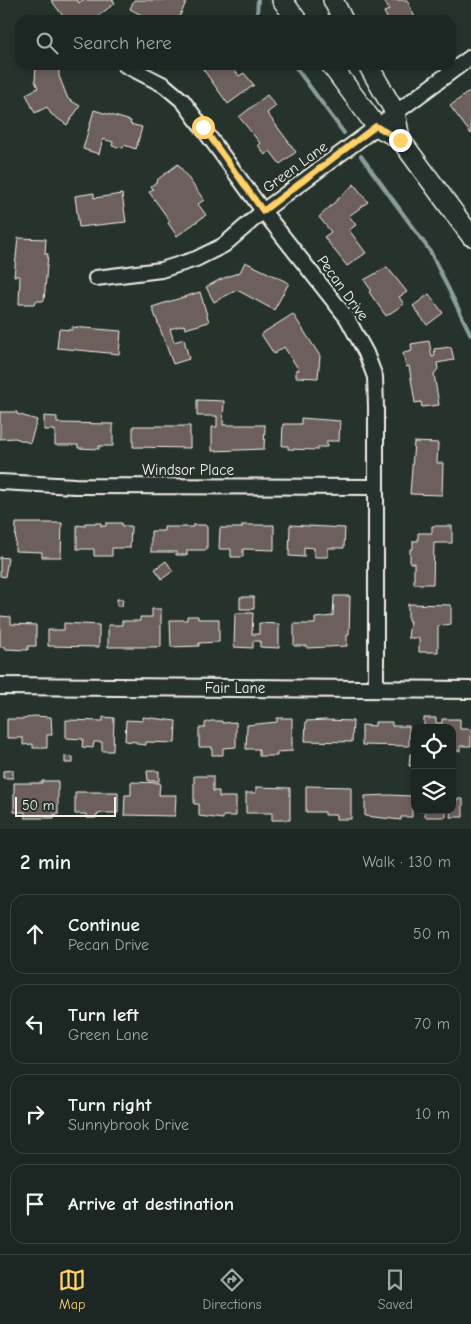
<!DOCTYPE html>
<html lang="en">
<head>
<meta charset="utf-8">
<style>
	:root { --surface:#1c2622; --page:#29322f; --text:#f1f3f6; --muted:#a0a5a5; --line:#3a4340; --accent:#ffd166 }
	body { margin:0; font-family:"Comic Neue",sans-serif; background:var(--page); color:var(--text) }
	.controls { position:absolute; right:15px; bottom:15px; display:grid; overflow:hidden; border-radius:10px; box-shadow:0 2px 8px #0003 }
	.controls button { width:45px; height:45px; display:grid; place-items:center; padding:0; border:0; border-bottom:1px solid var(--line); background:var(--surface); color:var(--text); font:25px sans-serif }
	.scale { position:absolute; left:15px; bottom:12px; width:101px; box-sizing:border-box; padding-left:5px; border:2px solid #f4f1e8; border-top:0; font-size:14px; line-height:18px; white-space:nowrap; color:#f4f1e8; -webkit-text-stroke:4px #26332d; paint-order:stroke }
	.stop { position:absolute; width:15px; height:15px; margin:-11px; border:4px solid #ffd166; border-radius:50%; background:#fff }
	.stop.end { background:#ffd166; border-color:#fff; box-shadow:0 1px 5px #0008 }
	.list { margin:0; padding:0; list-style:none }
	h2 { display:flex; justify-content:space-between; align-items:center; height:65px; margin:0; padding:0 20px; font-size:21px }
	h2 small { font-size:16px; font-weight:400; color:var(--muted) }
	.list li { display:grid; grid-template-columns:32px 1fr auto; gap:15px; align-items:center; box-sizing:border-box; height:80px; margin:0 10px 10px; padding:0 10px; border:1px solid var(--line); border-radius:15px }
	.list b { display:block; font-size:19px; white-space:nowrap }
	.list p { margin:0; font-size:16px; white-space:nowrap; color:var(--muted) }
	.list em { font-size:16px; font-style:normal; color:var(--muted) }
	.icon { flex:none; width:28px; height:28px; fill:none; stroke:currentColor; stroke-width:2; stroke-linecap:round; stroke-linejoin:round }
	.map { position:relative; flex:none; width:471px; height:829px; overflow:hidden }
	.search { position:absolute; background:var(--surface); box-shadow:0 2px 8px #0003; left:15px; right:15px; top:15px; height:55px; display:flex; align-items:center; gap:12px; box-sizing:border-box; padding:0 18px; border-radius:15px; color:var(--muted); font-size:19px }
	.sheet { height:425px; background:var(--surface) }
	nav { display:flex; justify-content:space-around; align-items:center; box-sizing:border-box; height:70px; border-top:1px solid var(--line); background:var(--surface); font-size:14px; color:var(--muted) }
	nav a { display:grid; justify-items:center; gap:2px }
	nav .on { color:var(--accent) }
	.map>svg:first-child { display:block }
</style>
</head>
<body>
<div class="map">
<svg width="471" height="829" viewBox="0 0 471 829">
	<rect width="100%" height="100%" fill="#26332d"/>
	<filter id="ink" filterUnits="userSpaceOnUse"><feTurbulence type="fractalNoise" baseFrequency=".02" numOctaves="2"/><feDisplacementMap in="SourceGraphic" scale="10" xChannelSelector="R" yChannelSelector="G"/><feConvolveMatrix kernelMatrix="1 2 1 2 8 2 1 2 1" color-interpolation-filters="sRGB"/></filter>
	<g filter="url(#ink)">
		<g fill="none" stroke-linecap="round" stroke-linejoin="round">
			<path stroke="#8a9f9c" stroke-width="4" d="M258,0L257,15L261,20
				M294,65L344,133
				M361,156L430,251L471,335"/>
		</g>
		<path fill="#6d615c" stroke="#f4f1e8" d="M51,0H77L79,3L82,0H113L115,3L93,20H58L63,16Z
			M134,0H187L178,20H151L130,9Z
			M384,0H407L416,20H388L384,12L389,10Z
			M36,65H59V76L68,99L80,106L67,125L51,114L47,107L35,113L26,94L38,88L35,81Z
			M200,65H237L233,68L239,76L244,73L254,85L228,104Z
			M471,90V134L450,106Z
			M267,95L276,106L267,113L296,152L280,164L270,151L265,155L258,145L260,143L239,117Z
			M94,110L131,121L130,124L142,127L136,149L124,145L123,148L112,146L113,142L103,139L99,154L83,149Z
			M178,164L204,200L198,204L206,215L177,236L168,223L170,221L149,192L153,189L151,186L158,181L157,180Z
			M354,184L368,202L349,216L356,225L349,230L366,253L347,266L324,237L331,232L319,217Z
			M94,193V198L122,194L126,222L79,227L75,196Z
			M18,238L46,239L45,254H48L44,301H36L35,304H19L20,276H14Z
			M245,262L289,283L274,310L237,290L214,302L206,287L219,280L240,272Z
			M387,267L407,292L399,297L404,304L386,316L369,292L371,290L364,280Z
			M200,292L209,322L185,329L184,325L170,329L174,342L184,339L189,359L173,364L152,307Z
			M429,294L443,313L427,325L413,306Z
			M293,314L320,356L318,378L296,377V370H299L284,347L274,354L261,334Z
			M72,327L121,331L119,354L57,348L59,329L72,330Z
			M429,341L432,357L435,356L434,349L451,347L454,360L437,363L438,369L434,374L439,405L422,407L421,402L415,403L409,366L406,367L403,353L412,351L411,344Z
			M197,400L224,401L223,425H265L264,449L212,451V427H217V416H197Z
			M0,412H17V414L37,420L30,443L15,438L0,439Z
			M44,416L57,417V423L113,424V446H99V449L78,448V445H55V430H44Z
			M301,418L340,421L339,441H327V447H318V450L288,449V446H282L283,424H301Z
			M133,426H190V448L133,447Z
			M414,442L438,443L437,463H443L442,495L410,494Z
			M16,523H62L61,557H42V552L15,551Z
			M85,523H101V526H106V523H122V526H131L130,548H112V556H94V549H77V525L85,526Z
			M193,525H205L207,527V550H187V555H176V552H151V531H164V527H193Z
			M242,525H274V550L243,549V557H231V549H219L220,528H242Z
			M290,525L345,528L344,548H328V557H314V548L304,547V557L289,556Z
			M432,526H452V543H434L433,584H414V563H410V549H413V541H418V533H432Z
			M0,557L8,558L5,577L0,576Z
			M166,561L173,571L162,579L155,569Z
			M334,596H350L349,635H347V646L307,648V646H294V624H315V618L333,616Z
			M240,597H254V609H240Z
			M117,599H123L122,606H117Z
			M408,604L451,605V624L438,626V652H419V638H408L410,621H408Z
			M152,609H161V647H108V625H122V621H140V617H152Z
			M235,613H253L252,634H259V623L279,624V648L260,647V641H253V648L234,647Z
			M0,616L11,617V624L36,625V646H28V650L5,649V647H0Z
			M187,616H198V619H219V642L199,643V646L171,647L170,620H187Z
			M64,623L99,625V647L48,646V630H64Z
			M33,716L51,717L52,735H47V748H33V744L23,745V738H7V719H24Z
			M103,717L114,718L113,751H102V742H94L93,748L82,747L83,739L66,738V720L103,721Z
			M143,717L176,721L175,743L146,742V745L137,744V742L125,741L126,720L143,721Z
			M277,718H292V751L277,752V756H259V749H246L247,725L277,722Z
			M424,718H436V723H442V719H460V729H471V746H460V751H452V728H424Z
			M325,720L353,721L352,742L305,741L306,721Z
			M211,721H222V723L236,722V747L223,748V755H212V747H199V728H205V723Z
			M375,722H392V726H409V746L362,745V725L375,726Z
			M410,754H415V766H409Z
			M65,756L73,757V763H65Z
			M13,770V778H3V771Z
			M147,771H159V781H148Z
			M194,776H213V791H219V797H236V816H223V819L199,816V804H194Z
			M42,781H58V815L54,814V818H25V812H14V783H42Z
			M131,782L160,783L159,795H176L175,816L124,815L125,795H131Z
			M306,786L351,787V819H336V815H325V812H306Z
			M256,787L290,788V820H272V813H246V793H256Z
			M75,792H118V813H102L96,815V818H86V814H75Z
			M389,795L412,796V817H401V820L365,816V796Z
			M452,799H463V817H450Z
			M425,810H446V817H425Z"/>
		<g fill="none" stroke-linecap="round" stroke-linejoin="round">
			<defs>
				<path id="minor" d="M125,65L164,85L183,101L263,211L347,318L366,353L375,377L376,407V689
					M96,278L161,270L196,259L224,245L263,211L471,57
					M0,482L75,486L375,487"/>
				<path id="tertiary" d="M0,686L471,690"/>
				<path id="secondary" d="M282,0L297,20
					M333,0L343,20
					M331,65L376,126L400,139L471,236
					M368,65L395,112L400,139"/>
			</defs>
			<use href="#minor" stroke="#f4f1e8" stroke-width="18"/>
			<use href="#tertiary" stroke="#f4f1e8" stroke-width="20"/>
			<use href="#secondary" stroke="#f4f1e8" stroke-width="22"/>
			<use href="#minor" stroke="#26332d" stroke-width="14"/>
			<use href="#tertiary" stroke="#26332d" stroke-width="16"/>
			<use href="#secondary" stroke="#26332d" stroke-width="19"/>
		</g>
	</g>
	<g fill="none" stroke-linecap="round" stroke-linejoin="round" filter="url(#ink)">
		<path stroke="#ffd166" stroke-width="6" d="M203,127L263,211L376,126L400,140"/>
	</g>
	<g text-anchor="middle" stroke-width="5" stroke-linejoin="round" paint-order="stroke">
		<g font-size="15" fill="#f4f1e8" stroke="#26332d">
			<text transform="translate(295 167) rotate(-36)" y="5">Green Lane</text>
			<text transform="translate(343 288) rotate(54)" y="5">Pecan Drive</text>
			<text x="188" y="475">Windsor Place</text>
			<text x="235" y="693">Fair Lane</text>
		</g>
	</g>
</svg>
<div class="controls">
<button><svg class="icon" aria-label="locate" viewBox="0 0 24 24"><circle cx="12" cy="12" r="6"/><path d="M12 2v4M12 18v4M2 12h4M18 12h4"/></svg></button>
<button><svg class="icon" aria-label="layers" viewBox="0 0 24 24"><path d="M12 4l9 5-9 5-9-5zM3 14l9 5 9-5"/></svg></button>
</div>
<div class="scale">50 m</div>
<div class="stop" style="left:203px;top:127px"></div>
<div class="stop end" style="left:400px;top:140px"></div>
<div class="search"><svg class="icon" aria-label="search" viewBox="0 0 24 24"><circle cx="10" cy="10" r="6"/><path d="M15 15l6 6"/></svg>Search here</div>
</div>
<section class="sheet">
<h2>2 min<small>Walk · 130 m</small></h2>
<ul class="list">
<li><svg class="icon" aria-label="ahead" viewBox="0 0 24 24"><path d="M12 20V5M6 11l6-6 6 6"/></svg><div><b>Continue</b><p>Pecan Drive</p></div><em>50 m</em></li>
<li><svg class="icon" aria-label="left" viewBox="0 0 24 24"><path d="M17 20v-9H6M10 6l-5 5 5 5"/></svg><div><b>Turn left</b><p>Green Lane</p></div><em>70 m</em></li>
<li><svg class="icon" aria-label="right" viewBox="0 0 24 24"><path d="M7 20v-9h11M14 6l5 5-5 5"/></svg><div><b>Turn right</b><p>Sunnybrook Drive</p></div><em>10 m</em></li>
<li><svg class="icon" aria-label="arrive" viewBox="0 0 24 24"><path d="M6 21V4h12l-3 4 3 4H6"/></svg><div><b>Arrive at destination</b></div></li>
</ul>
</section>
<nav>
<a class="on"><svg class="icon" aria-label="map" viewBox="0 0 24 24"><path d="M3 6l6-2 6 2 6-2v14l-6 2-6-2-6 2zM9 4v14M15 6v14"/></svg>Map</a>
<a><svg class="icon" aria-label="directions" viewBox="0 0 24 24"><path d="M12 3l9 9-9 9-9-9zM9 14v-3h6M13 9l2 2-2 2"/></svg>Directions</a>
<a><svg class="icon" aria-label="saved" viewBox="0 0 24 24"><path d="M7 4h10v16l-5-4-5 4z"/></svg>Saved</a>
</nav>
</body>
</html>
